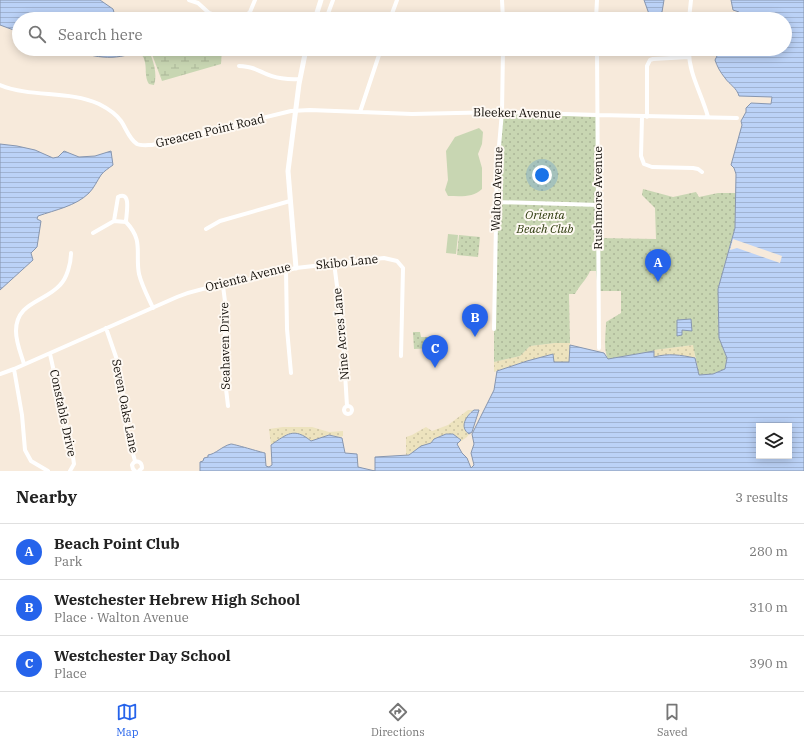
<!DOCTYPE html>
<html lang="en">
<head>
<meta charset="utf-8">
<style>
	:root { --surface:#fff; --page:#f6f6f6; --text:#222; --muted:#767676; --line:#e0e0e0; --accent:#2563eb }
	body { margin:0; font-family:"IBM Plex Serif",serif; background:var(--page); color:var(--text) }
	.controls { position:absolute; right:12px; bottom:12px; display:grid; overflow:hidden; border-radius:0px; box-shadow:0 2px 10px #0003 }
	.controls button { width:36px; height:36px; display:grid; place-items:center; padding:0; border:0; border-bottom:1px solid var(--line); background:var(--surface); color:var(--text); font:20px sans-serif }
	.you { position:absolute; left:542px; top:175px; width:14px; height:14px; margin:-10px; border:3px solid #fff; border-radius:50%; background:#1a73e8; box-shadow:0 0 0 6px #1a73e833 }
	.badge { display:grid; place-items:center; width:26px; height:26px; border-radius:50%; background:var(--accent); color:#fff; font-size:13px; font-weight:700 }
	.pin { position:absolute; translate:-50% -33px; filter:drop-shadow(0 1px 2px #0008) }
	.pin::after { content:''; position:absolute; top:21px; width:14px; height:12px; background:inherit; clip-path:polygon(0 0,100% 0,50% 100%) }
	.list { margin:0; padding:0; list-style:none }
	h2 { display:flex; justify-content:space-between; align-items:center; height:52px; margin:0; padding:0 16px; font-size:17px }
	h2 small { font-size:13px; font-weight:400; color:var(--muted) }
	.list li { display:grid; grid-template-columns:26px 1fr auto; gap:12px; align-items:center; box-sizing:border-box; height:56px; padding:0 16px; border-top:1px solid var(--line) }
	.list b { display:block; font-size:15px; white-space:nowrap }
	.list p { margin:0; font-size:13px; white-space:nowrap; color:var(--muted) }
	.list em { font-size:13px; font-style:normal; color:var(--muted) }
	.icon { flex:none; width:22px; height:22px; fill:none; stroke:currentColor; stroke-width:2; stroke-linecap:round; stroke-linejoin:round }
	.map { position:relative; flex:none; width:804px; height:471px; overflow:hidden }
	.search { position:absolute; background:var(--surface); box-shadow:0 2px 10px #0003; left:12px; right:12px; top:12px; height:44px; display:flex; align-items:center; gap:10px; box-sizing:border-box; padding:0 14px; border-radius:22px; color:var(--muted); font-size:15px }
	.sheet { height:220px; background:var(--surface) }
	nav { display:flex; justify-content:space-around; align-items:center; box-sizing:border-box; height:56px; border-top:1px solid var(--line); background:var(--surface); font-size:11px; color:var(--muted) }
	nav a { display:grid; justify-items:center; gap:2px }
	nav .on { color:var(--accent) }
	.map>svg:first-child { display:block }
</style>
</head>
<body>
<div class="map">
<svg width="804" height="471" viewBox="0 0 804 471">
	<defs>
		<pattern id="wetland-marsh" width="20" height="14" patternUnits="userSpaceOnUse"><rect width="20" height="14" fill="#c8d6b2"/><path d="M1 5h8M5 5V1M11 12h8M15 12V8" fill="none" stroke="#abb698"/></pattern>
		<pattern id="sand-dots" width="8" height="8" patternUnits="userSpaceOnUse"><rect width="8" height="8" fill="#ede3be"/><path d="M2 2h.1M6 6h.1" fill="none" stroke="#cac1a2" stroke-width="1.8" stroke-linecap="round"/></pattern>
		<pattern id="park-dots" width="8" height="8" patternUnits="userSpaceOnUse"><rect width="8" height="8" fill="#c8d6b2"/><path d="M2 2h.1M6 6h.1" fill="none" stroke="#abb698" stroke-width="1.8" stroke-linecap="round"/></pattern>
		<pattern id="water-rules" width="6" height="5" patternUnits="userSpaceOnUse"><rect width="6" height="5" fill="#bbd2f7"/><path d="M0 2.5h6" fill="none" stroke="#a0b3d2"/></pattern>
	</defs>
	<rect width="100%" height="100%" fill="#f7eadb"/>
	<path fill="url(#wetland-marsh)" d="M140,49H148C153,59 158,74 154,85L149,84C143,75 149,63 141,54H130Z
		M150,49H222L221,64L162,81Z"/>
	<path fill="url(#sand-dots)" d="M555,343H570L569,362L554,363L553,354L527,361L494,372V362L520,356L530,346Z
		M694,345L695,358C682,355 667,353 654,357V350Z
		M468,410H474L469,413L466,432L469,434L467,437L457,444L461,440C451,430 441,435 432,442C429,445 424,445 420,447C415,450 412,454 406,455V437L412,435L426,427L432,431L448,425Z
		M283,427H312L329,432L343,431V436L340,437L329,435L311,441C294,427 287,434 271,445L269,429Z"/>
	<path fill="url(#park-dots)" d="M501,113L597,117V238L656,239L655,208L642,195L643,189L673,197L696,192L699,197L718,193H735V228L718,289L719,338L727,358L725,369L713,374L699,375L693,345L654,350V351L608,359C603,349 606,333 606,322L621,313V291H598L596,271H590C587,279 579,286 575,294H569L570,343H555L530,346L520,356L494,362V205Z
		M459,235L480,237L478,257L457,255Z
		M413,332H420L421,337H431V348L414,349Z"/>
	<path fill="#c8d6b2" d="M479,128L483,132L482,144L478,154L482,168V189C473,198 460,196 448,196L445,190L448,180L446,151L455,137Z
		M448,234L458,235L456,254L446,253Z"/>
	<path fill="url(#water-rules)" stroke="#8796af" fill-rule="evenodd" d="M0,0H100L113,9L116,19H19V32L0,25Z
		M644,0H664L662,12L658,14H649Z
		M731,0H804V471H200V462L203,461L204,458L208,457V455C216,454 222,446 231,444C234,444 260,452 265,453L266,466L269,467L272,465L271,445C287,434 294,427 311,441L329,435L342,438L345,453L357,454L358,467L375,471V457L409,455L421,446L431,443L434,439L446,434H453L461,440L457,444L462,453L467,458L471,468L474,465L471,453L474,444L472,434L494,390L497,371L527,361L553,354L554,362H569L570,345L604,353L608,359L654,351V357C668,353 681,355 695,358L699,375L713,374L725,369L727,358L719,338L718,289L735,228L736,174L734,168L731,165L742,125L741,121L746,112V108L751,103L771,104L772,97L739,96C737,88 729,84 725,78C720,72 717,66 715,60L719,52L722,49H785V19H739V12L733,10ZM759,426H789V456H759Z
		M75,49H140C123,61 92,59 75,49Z
		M0,144L17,146L35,150L53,158L58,157L64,151L79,157L95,156L111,151L113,165C109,168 104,171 101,175C97,181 94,188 89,193C76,206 55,210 38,216L37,219L41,221L37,247L31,253L33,260L0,290Z
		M691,319L692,331L682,330V335L677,336V320Z
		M474,410H479L472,432L469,434C459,427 466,416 474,410Z"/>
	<path fill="#f7eadb" d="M733,239L782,256L780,263L737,248L730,250Z"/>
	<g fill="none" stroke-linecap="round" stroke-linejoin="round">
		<path stroke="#fff" stroke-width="4" d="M189,0L198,3L209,13L226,19
			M502,0L503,19
			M242,19L250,12L255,0
			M326,19L333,0
			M390,19L397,0
			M596,19L597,0
			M689,19L691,0
			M597,49L599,348
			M689,49C688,73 702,94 708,117
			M239,66C252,67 253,68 264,73C274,78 289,80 300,79
			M0,85C32,98 68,90 99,104C107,108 116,114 121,121C126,128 129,139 137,144C141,146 148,145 152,145L291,111L310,110L412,114L502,112L598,115L737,118
			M360,112L381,49
			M642,117L641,156L644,164L652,167L693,168L698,169L702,172
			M647,117V66L650,60L653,59L689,57
			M496,202L599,205
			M114,221L118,197C132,190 126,215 126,222
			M206,229L220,221L290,201
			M93,233L114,221L126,222C144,241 135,252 139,274C142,286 148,297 153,308
			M334,263L342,324L347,406
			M286,270L287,329L291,373
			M223,286L226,309L224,356L225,380L228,406
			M106,328L116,357L121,377L127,432L135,461
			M494,329L497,169L502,112L503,49
			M50,354L73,457L74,464L70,471
			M24,364C21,354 16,343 16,331C16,302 45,302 60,285C67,278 71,263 71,253
			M14,369L22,415L25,450L31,461L48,471
			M0,374L14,369L177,297C192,291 207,287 223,286L296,268L384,258L397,261L403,268L401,356
			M344 410a4 4 0 1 1 8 0a4 4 0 1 1-8 0Z
			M135,471L133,469L132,465C135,459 142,461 142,468L139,471"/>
		<path stroke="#fff" stroke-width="5" d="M315,19L321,0
			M296,268L288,171L299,84L306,49"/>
	</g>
	<g text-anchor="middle" stroke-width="4" stroke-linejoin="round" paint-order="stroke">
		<g font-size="12" fill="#0f0b06" stroke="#fef9f3">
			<text transform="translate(517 113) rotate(1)" y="4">Bleeker Avenue</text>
			<text transform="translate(210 131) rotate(-13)" y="4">Greacen Point Road</text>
			<text transform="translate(497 189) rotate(-88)" y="4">Walton Avenue</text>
			<text transform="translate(598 198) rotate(-90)" y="4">Rushmore Avenue</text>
			<text transform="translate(347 262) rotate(-6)" y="4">Skibo Lane</text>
			<text transform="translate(248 277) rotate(-14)" y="4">Orienta Avenue</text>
			<text transform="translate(341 334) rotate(-95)" y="4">Nine Acres Lane</text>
			<text transform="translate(225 346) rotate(-91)" y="4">Seahaven Drive</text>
			<text transform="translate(125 406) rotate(79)" y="4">Seven Oaks Lane</text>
			<text transform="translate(63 413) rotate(78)" y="4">Constable Drive</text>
		</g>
		<g font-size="12" font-style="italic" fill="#2d3a0c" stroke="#fef9f3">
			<text x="545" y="219">Orienta<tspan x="545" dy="14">Beach Club</tspan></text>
		</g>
	</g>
</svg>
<div class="controls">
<button><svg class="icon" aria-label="layers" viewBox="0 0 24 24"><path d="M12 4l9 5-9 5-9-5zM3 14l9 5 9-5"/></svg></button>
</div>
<div class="you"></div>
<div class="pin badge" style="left:658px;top:282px">A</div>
<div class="pin badge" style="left:475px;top:337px">B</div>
<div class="pin badge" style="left:435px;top:368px">C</div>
<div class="search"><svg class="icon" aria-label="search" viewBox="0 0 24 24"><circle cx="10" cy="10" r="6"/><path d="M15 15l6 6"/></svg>Search here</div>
</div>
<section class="sheet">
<h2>Nearby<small>3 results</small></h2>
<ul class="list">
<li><span class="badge">A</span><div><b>Beach Point Club</b><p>Park</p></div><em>280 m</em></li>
<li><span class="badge">B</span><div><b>Westchester Hebrew High School</b><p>Place · Walton Avenue</p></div><em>310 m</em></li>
<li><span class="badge">C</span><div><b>Westchester Day School</b><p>Place</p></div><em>390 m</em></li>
</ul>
</section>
<nav>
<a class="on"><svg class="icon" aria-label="map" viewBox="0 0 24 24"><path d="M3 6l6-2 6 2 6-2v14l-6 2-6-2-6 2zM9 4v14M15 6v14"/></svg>Map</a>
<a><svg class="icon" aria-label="directions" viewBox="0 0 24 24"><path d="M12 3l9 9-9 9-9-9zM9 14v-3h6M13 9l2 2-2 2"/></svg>Directions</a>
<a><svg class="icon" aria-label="saved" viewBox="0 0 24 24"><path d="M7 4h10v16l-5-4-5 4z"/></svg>Saved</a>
</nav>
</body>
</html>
